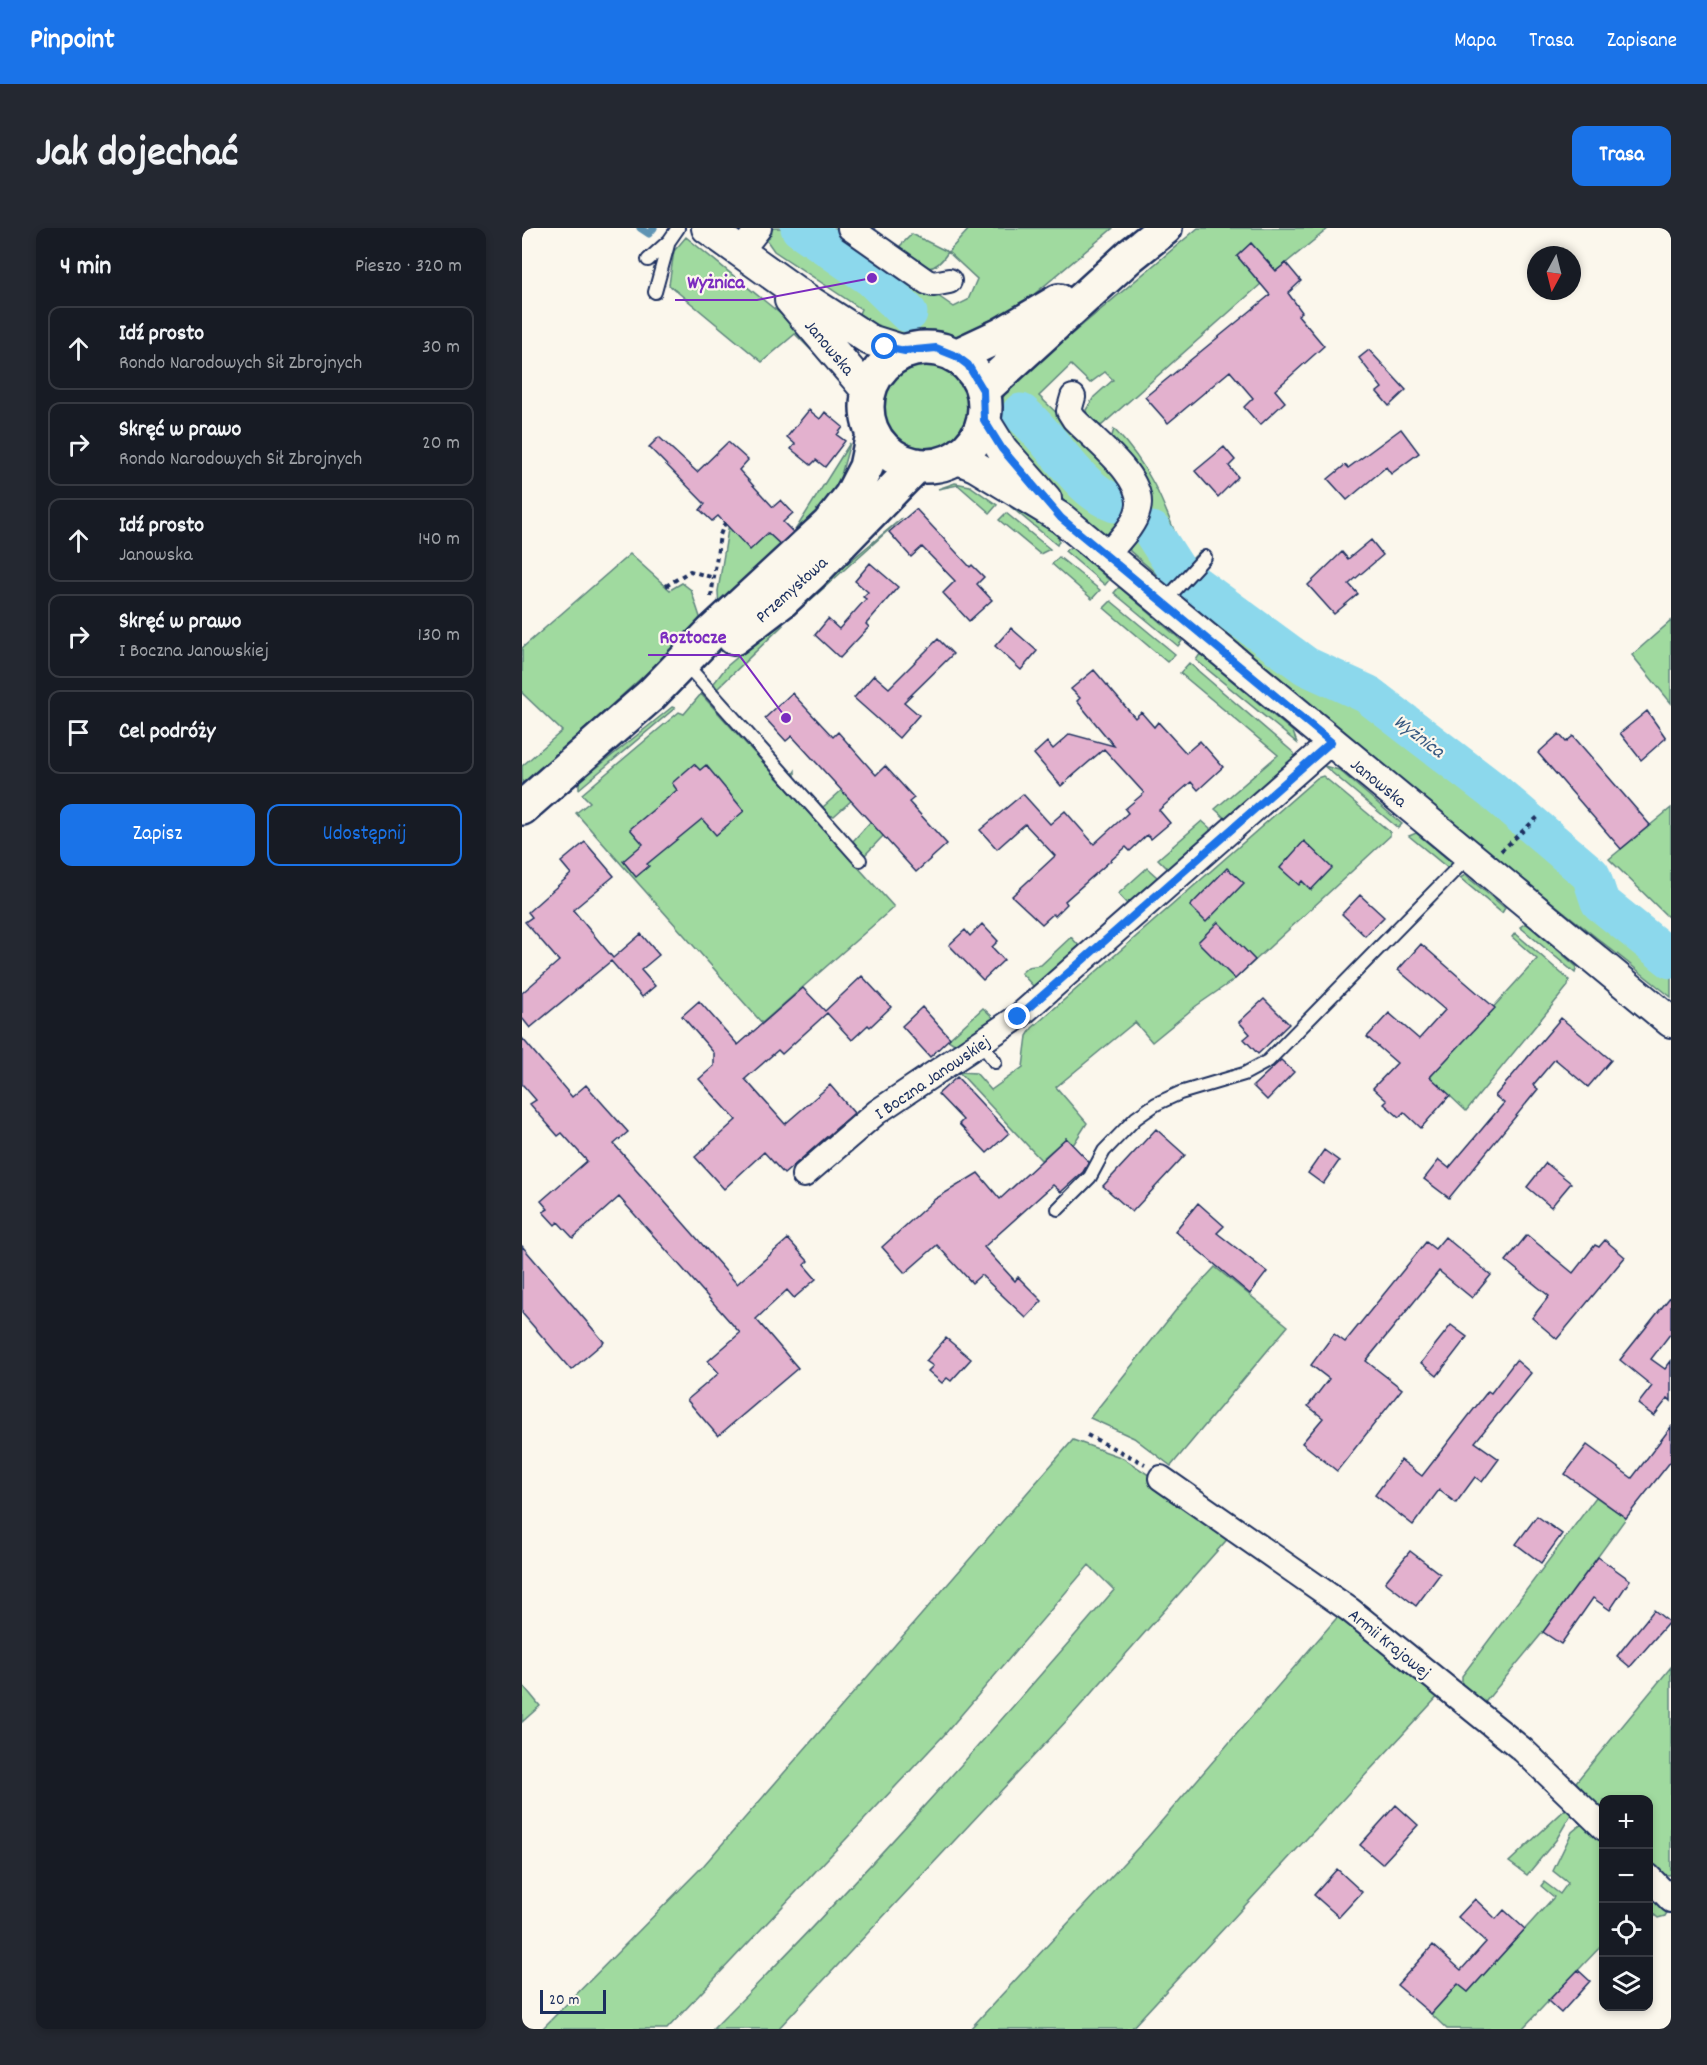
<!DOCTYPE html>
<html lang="pl">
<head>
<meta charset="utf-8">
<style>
	:root { --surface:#171b24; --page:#242831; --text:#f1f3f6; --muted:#9ea1a6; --line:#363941; --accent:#1a73e8 }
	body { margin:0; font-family:Dekko,sans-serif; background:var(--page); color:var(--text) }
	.controls { position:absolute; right:18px; bottom:18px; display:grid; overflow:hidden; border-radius:12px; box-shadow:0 3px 9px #0003 }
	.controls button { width:54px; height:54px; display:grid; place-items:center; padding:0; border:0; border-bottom:2px solid var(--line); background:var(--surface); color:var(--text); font:30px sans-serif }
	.compass { position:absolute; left:1005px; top:18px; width:54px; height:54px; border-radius:50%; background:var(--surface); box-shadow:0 3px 9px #0003; rotate:187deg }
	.scale { position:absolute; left:18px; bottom:15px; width:66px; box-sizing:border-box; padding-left:6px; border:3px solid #1b2f5e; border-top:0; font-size:16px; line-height:21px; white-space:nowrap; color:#1b2f5e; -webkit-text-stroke:4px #fbf7ec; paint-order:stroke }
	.stop { position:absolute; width:18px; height:18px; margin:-14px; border:4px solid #1a73e8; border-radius:50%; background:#fff }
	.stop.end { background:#1a73e8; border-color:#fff; box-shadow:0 2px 6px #0008 }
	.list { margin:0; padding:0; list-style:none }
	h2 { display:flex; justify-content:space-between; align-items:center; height:78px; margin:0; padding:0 24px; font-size:26px }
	h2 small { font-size:20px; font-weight:400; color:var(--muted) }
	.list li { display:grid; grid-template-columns:39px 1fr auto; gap:18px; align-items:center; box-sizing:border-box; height:84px; margin:0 12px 12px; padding:0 12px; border:2px solid var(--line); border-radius:12px }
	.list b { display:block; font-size:22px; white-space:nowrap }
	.list p { margin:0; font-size:20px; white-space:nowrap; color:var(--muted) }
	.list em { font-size:20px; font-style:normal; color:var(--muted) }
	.actions { display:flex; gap:12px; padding:18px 24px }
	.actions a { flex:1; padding:14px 0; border:2px solid var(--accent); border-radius:12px; text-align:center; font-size:21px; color:var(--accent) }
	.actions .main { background:var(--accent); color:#fff }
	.icon { flex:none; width:33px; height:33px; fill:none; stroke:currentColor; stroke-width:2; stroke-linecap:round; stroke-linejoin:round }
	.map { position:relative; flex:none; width:1149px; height:1801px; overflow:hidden; border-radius:12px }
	header { display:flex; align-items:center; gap:36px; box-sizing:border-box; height:84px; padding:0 30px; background:var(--accent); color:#fff }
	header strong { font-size:28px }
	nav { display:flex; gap:33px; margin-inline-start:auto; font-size:21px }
	.intro { display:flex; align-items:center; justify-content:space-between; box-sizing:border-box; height:144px; padding:0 36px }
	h1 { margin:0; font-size:42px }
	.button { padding:15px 27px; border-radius:12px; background:var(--accent); color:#fff; font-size:21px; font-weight:700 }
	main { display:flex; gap:36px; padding:0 36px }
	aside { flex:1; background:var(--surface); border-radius:12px; box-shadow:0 3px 9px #0003 }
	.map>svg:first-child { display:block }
</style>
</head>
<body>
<header>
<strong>Pinpoint</strong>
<nav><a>Mapa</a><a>Trasa</a><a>Zapisane</a></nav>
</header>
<div class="intro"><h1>Jak dojechać</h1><a class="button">Trasa</a></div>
<main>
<aside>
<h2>4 min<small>Pieszo · 320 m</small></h2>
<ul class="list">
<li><svg class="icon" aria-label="ahead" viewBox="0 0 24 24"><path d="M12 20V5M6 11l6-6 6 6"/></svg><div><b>Idź prosto</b><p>Rondo Narodowych Sił Zbrojnych</p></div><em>30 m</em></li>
<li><svg class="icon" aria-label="right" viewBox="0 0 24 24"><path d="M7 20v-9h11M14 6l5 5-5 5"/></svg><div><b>Skręć w prawo</b><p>Rondo Narodowych Sił Zbrojnych</p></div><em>20 m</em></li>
<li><svg class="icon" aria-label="ahead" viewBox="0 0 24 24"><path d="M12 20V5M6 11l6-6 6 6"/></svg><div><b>Idź prosto</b><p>Janowska</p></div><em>140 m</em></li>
<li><svg class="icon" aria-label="right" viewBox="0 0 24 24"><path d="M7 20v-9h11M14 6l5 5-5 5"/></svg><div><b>Skręć w prawo</b><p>I Boczna Janowskiej</p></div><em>130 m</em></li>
<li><svg class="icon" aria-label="arrive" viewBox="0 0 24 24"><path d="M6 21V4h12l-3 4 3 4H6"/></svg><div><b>Cel podróży</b></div></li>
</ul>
<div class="actions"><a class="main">Zapisz</a><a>Udostępnij</a></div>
</aside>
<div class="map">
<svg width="1149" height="1801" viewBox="0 0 1149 1801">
	<rect width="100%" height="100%" fill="#fbf7ec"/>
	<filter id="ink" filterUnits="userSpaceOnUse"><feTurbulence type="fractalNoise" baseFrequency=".0167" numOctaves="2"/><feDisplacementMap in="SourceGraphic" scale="12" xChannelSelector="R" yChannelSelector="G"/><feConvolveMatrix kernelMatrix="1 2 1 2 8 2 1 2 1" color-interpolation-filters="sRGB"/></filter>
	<g filter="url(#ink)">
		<path fill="#a0da9f" stroke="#5e847e" stroke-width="1.5" d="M251,0H318L432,79L446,72L455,51L426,24C411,48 401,41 380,29L378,18L390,6L426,24L448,0H591L491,84L441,108L371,109L335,90L339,81L252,23L245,13Z
			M676,0H807L754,43L729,15L715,28L739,56L580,197L577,198L565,189L564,182L572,169L591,152L583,144L568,155L549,137L517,168L599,247L611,277L587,307C563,298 492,226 481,203C476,190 479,173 484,161Z
			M164,9L266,92L298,131L273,106L240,134L147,57L152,23Z
			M361 180a45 45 0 1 1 90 0a45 45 0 1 1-90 0Z
			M592,201C633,244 644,282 665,336L677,324L679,326L647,357L608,323L607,318L619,294L589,211Z
			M328,215L319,247L326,253L278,311L272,304Z
			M433,255L448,258L475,277L468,285L436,257L416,261Z
			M495,277L536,308L537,313L535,317L489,279Z
			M484,285L528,321L518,326L477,292Z
			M380,290L283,377L280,373Z
			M207,295L246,305L265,323L197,383L196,363Z
			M547,320H552L587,352L583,357L543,323Z
			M108,326L148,362L160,355L169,362L180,395L0,558V538L40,503L0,465V420Z
			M537,329L578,362L570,371L530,336Z
			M666,356L783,440L842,468L970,565L1067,648L1076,675L1149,734V769L973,629L659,368L660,361Z
			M597,359L660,413L656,418L592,365Z
			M589,373L653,426L645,434L582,380Z
			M1149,393V475L1110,427Z
			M257,394L261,397L195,461L192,455L205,438Z
			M678,426L771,504L775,515L674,432Z
			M667,435L772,525V531L705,592L693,581L756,527L658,445Z
			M179,466L372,679L240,795L54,585L68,574L60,566L157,484L162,486Z
			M150,479L153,480L57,561V554Z
			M802,538L817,542L880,596L876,600Z
			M273,543V550L301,579L320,562L330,572L312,588L305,587L270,548Z
			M801,548L868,604V608L713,751L674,778L630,814L613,794L534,859L565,895L551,917L544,910L519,932L437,844L454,845L469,862L501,839L505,808L510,800L795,550Z
			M1149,580V692L1087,631Z
			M349,593L362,607L342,628L331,613Z
			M680,593L688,600V606L646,641L636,631Z
			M894,605L930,635L927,641L887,608Z
			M625,640L635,649L634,654L605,676L596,666Z
			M943,647L983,680L980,685L938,650Z
			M1004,695L1055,739L1053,745L998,699Z
			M993,705L1047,752L1046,758L944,883L908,849L1015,731L990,709Z
			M549,709L559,720L513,760L499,745L506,739L519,737Z
			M461,780L475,793L434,817L426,812Z
			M693,1039L766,1098L649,1238L612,1210L568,1190L658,1077Z
			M551,1212L601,1230L636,1253L709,1307L550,1487L256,1801H191C331,1661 462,1513 592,1362L567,1337L422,1507L145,1801H20L182,1637Z
			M1074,1269L1104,1290L1021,1404L960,1478L940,1463V1448Z
			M819,1385L919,1465L609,1801H448L625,1610Z
			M1149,1439V1645L1148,1647L1138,1646L1127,1633L1126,1572H1082L1081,1584L1054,1554Z
			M0,1456L18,1478L0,1494Z
			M1049,1576L1051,1583L1034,1612L1005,1647L987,1634Z
			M1061,1595L1081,1608V1716L1000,1801H925L909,1786L936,1756L946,1764L1032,1669L1019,1658L1022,1654L1038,1666L1046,1655L1031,1643L1050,1604Z
			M1126,1656L1146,1683L1143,1688L1136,1690L1130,1685L1127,1688Z"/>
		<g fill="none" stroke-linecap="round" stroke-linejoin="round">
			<path stroke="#5f94b3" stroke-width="7" d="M118,0L127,6L132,0"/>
			<path stroke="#8cd8ec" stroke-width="39" d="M278,0L350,50L386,85
				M499,185C531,211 556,262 593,275
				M630,303L655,342L668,353L784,438L845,466L970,562L1069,647L1078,674L1149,731"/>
		</g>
		<path fill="#e3b1ce" stroke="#1b2f5e" stroke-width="1.5" d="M729,15L754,43L764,35L779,53L766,65L780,84L776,87L802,118L753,162L763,174L738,197L722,179L731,170L708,143L646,195L623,169L748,67L715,28Z
			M847,122L884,162L867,178L855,164L860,160L837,130Z
			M287,182L298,191L303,184L321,199L315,207L323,213L303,239L294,232L289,237L269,221L273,216L265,209Z
			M879,201L897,225L869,246L864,239L825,272L806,251L823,237L826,240Z
			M137,209L175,244L206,214L226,232L217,242L251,279L259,272L271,285L261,294L271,304L258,316L246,305L228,322L196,288L190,293L178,282L183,276L127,219Z
			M702,219L713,232L707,238L716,249L696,269L673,243Z
			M394,281L448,339L450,337L462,349L455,356L470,372L447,393L421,365L433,353L400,319L389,329L367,304Z
			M849,312L861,327L827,356L836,366L812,386L786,357L820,324L826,331Z
			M348,335L376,359L344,396L347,399L318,430L293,407L306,391L317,401L344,371L341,369L346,364L333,353Z
			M489,400L515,423L499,442L473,418Z
			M416,411L431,426L382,474L397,487L377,510L332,470L352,447L367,460Z
			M572,442L613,490L619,484L632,499L636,494L664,525L678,513L701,539L676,562L669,554L637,582L648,595L629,611L625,607L608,623L604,619L543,673L545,676L533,688L531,686L520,696L490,668L533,628L503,596L475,621L458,602L501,566L528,596L543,583L572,616L606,585L603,581L622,565L582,521L539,558L512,526L525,514L531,521L548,506L592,518L555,473L558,470L549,461Z
			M270,465L311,509L316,504L354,547L363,538L392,570L387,574L425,616L394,644L270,508L264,513L243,490Z
			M1125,483L1144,510L1119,532L1098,505Z
			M1037,506L1044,514L1051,508L1128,597L1099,621L1016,525Z
			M172,536L178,542L184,537L222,583L194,607L180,591L125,636L127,638L114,649L101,633L121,616L108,601L155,562L150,555Z
			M782,613L810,640L789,662L780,653L777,657L758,640Z
			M63,614L92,648L51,682L91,730L119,706L137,727L119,742L133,758L120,769L89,733L8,800L0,790V765L37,733L3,694L10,689L6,684L49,646L39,634Z
			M705,640L722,655L684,694L668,678Z
			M838,667L862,689L843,708L820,686Z
			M696,694L733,732L713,751L676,714Z
			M460,696L476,713L470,719L482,732L461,752L427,717L443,702L448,708Z
			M899,716L973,780L908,849L928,867L899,900L882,884L877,889L862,876L865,873L851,860L875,835L845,809L867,785L897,811L923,782L876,742Z
			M340,748L369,779L348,799L346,797L330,812L305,785L260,826L256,822L223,851L263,896L308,857L332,885L262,946L242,924L202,961L173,929L214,892L177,851L192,838V825L160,788L177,773L216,817L281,760L303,783Z
			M742,771L767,796L736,826L722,811L728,806L717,794Z
			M400,779L428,810L408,829L380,798Z
			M1039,790L1089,832L1066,859L1033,831L1011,857L1016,861L927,970L902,951L917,932L927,940L982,875L973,868Z
			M0,810L50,869L64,857L106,904L92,916L215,1056L266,1011L286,1033L282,1037L294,1051L272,1070L265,1062L234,1091L276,1140L196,1208L165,1172L197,1145L186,1133L218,1105L97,969L51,1010L36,994L33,997L21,984L26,981L19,973L65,933L40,905L36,908L8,876L14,872L0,856Z
			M759,832L772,844L745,872L731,858Z
			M435,849L487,905L465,925L437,896L441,892L416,866Z
			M634,901L663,927L610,984L581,958Z
			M544,910L567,934L561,944L539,964L531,957L462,1019L493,1053L496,1049L520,1073L504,1090L459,1047L450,1055L415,1017L383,1045L360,1019L413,971L456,945L478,971Z
			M802,922L817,933L801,956L786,945Z
			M1024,935L1049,955L1029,979L1005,959Z
			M676,975L702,998L695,1005L745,1044L728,1066L653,1003Z
			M1005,1007L1051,1045L1073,1017L1077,1019L1083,1012L1103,1029L1035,1111L1010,1090L1027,1068L984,1033Z
			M923,1009L969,1047L950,1070L917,1043L844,1133L880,1161L815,1243L780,1215L801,1190L786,1178L807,1151L789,1137L812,1106L823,1114L904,1014L913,1021Z
			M0,1018L82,1114L49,1142L0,1085Z
			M1149,1068V1105L1129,1131L1143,1141L1149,1133V1173L1146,1170L1132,1188L1116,1176L1130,1158L1098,1132Z
			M929,1097L945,1109L915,1148L899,1135Z
			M424,1110L449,1131L429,1153L425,1150L420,1155L406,1143L411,1138L404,1133Z
			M994,1132L1009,1145L953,1214L977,1231L960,1254L953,1249L934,1275L917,1262L891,1297L853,1267L879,1232L900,1248L966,1163L969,1165Z
			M1149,1199V1233L1104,1290L1043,1246L1065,1217L1110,1250Z
			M1015,1288L1040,1306L1019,1335L994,1316Z
			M888,1323L918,1346L894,1378L863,1354Z
			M1076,1329L1108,1352L1088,1382L1071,1370L1039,1416L1021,1404Z
			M1132,1382L1147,1394L1108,1439L1095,1428Z
			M874,1577L896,1597L860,1636L838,1617Z
			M815,1641L840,1664L817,1689L792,1667Z
			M953,1671L974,1691L982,1682L1003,1701L946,1764L936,1756L909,1786L875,1757L911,1717L939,1742L964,1714L936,1689Z
			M1056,1742L1068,1753L1039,1785L1026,1773Z"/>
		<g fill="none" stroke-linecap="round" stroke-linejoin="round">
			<defs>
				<path id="service" d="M126,32L147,13L156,0
					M133,64L147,13
					M641,375L683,329
					M169,442L338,632
					M459,815L473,834
					M536,981L568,949L582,923L614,890L634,876L658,865L722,846L746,833L947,628"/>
				<path id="minor" d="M328,0L405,54L411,56L427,53
					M218,24L237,0
					M551,169L547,183L552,191C572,212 625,251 616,282C612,299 595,314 584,328
					M282,947L355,884L496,789L809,514
					M639,1250L828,1382L1001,1522L1082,1600
					M1126,1648L1149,1672"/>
				<path id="tertiary" d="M185,0L283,70L348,112L383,123
					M268,72L346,164
					M462,192L480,221L524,271
					M434,230L453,238L539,290L1149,794"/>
				<path id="secondary" d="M345 179a59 59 0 1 1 118 0a59 59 0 1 1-118 0Z
					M434,128L479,107L537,73
					M461,162L609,27L643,0
					M212,410L259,374L289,346L395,237
					M0,580L129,467L190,404L307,296L329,268L344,239L351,206"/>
			</defs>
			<use href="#service" stroke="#1b2f5e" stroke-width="16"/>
			<use href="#minor" stroke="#1b2f5e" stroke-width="28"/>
			<use href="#tertiary" stroke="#1b2f5e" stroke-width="34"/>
			<use href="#secondary" stroke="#1b2f5e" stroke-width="38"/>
			<path stroke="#1b2f5e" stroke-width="4" stroke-dasharray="4.5 4.5" stroke-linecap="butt" d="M144,358L168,343L192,350
				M189,369L198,307L204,292
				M979,623L1016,589
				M565,1207L623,1236"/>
			<use href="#service" stroke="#fbf7ec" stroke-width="12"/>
			<use href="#minor" stroke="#fbf7ec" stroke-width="24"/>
			<use href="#tertiary" stroke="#fbf7ec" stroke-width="30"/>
			<use href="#secondary" stroke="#fbf7ec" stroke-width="33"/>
		</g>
	</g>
	<g fill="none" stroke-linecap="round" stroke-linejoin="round" filter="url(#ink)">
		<path stroke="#1a73e8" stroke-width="8" d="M363,119L383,123L414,120L434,128L446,137L461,162L462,192L480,221L539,290L809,514L496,789"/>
	</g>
	<g text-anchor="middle" stroke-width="4.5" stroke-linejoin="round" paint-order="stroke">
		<g font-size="18" fill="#1b2f5e" stroke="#fbf7ec">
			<text transform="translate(308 119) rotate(50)" y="6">Janowska</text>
			<text transform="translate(269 361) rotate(-42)" y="6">Przemysłowa</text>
			<text transform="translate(857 554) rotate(39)" y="6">Janowska</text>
			<text transform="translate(410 849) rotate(-34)" y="6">I Boczna Janowskiej</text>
			<text transform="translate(868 1415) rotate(39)" y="6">Armii Krajowej</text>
		</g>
		<g font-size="20" font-style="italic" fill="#375982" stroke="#fbf7ec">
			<text transform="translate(898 507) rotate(37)" y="7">Wyżnica</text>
		</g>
	</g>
	<path fill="none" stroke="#7b2cbf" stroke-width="2" d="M350 50L235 72H153M264 490L217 427H126"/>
	<g fill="#7b2cbf" stroke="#fbf7ec" stroke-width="2">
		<circle cx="350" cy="50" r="6"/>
		<circle cx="264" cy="490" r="6"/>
	</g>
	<g font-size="20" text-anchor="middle" font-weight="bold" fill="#7b2cbf" stroke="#fbf7ec" stroke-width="4.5" stroke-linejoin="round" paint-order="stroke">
		<text x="194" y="60">Wyżnica</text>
		<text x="171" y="415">Roztocze</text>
	</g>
</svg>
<div class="controls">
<button>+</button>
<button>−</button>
<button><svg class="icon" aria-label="locate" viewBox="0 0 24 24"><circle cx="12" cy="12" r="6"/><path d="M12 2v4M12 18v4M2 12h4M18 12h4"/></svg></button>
<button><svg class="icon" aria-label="layers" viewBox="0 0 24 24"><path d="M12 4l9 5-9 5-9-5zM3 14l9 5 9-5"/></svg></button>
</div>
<svg class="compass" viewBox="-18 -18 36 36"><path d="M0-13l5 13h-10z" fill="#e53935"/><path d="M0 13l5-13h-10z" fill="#9ea1a6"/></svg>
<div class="scale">20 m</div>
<div class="stop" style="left:363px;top:119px"></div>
<div class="stop end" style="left:496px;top:789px"></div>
</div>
</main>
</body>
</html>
